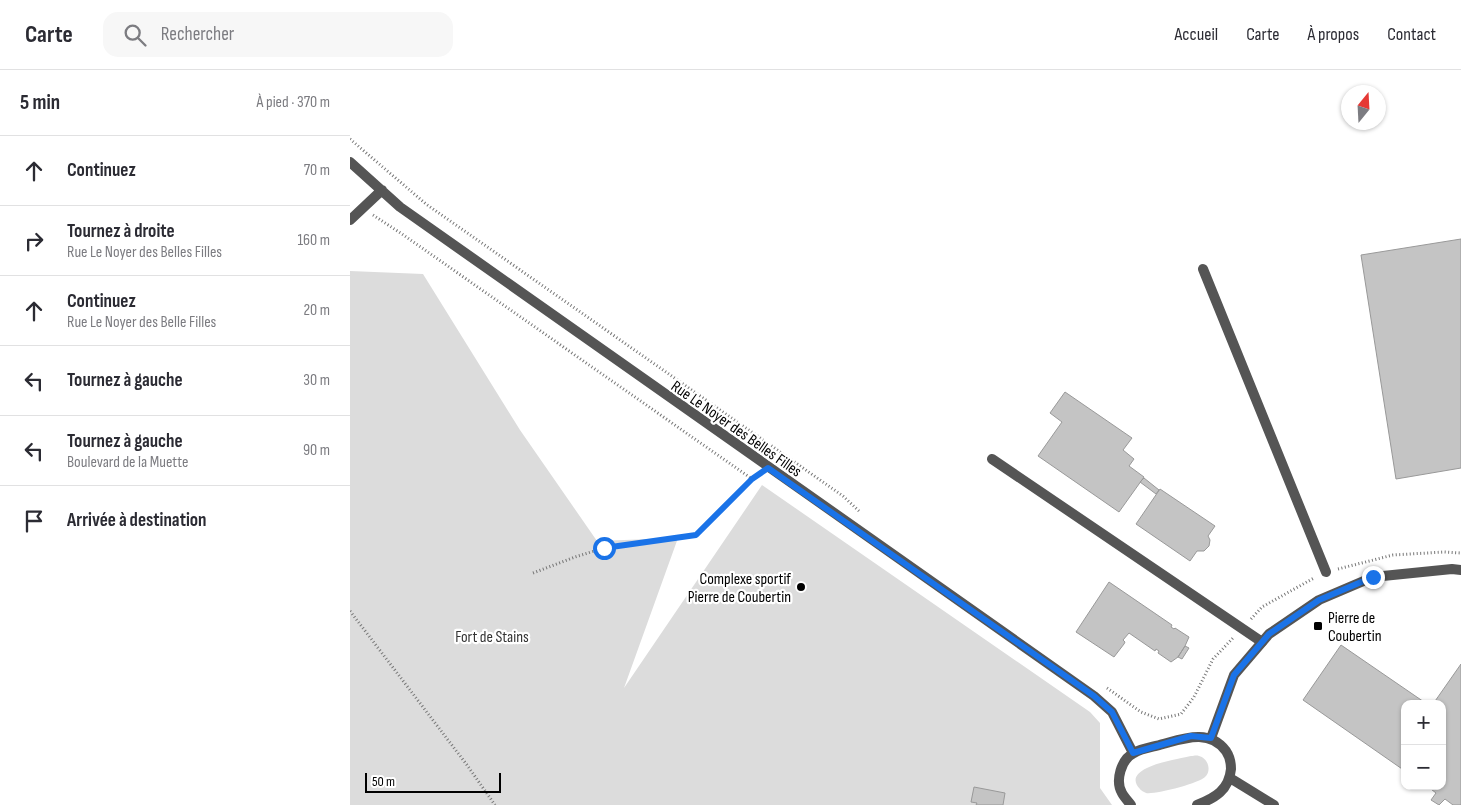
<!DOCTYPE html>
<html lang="fr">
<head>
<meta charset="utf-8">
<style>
	:root { --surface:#fff; --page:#f7f7f7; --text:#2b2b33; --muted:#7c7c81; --line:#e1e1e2 }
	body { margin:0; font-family:"Sofia Sans Condensed",sans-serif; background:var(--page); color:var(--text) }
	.controls { position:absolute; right:15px; bottom:15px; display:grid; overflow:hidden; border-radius:10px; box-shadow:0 1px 4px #0004 }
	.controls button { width:45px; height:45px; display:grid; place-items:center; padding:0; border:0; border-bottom:1px solid var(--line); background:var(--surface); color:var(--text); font:25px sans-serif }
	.compass { position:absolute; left:991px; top:15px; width:45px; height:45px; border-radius:50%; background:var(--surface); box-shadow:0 1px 4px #0004; rotate:18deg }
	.scale { position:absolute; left:15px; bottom:12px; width:136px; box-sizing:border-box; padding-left:5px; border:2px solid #000; border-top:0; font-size:14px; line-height:18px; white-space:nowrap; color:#000; -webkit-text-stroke:4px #fff; paint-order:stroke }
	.stop { position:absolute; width:15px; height:15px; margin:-11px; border:4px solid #1a73e8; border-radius:50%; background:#fff }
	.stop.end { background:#1a73e8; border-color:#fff; box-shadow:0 1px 5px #0008 }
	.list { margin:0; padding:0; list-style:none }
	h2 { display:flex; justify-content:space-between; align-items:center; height:65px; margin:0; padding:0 20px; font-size:21px }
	h2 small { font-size:16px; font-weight:400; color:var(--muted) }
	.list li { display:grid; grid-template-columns:32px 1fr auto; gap:15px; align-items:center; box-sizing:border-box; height:70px; padding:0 20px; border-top:1px solid var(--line) }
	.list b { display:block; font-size:19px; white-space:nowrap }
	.list p { margin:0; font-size:16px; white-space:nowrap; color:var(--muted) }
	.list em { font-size:16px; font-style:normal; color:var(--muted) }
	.icon { flex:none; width:28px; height:28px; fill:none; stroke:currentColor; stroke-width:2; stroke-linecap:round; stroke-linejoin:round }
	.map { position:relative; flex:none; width:1111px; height:735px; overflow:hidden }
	header { display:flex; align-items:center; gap:30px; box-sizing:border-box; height:70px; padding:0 25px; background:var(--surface); border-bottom:1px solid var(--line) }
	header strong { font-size:24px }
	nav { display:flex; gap:28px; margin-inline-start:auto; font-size:18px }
	.search { width:350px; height:45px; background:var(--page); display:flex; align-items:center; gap:12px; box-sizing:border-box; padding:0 18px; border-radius:15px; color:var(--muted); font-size:19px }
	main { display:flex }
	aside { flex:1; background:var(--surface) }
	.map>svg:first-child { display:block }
</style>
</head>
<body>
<header>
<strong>Carte</strong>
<div class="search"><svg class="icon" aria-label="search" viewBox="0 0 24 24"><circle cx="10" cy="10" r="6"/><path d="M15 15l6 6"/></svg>Rechercher</div>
<nav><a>Accueil</a><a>Carte</a><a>À propos</a><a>Contact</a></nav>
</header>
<main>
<aside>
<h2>5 min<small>À pied · 370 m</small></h2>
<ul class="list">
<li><svg class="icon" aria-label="ahead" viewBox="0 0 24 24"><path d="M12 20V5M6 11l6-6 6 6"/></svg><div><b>Continuez</b></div><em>70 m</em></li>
<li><svg class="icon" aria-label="right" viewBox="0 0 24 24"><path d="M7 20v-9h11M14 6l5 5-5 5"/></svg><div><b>Tournez à droite</b><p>Rue Le Noyer des Belles Filles</p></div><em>160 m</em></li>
<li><svg class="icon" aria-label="ahead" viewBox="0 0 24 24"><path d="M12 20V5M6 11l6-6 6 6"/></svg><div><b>Continuez</b><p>Rue Le Noyer des Belle Filles</p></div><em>20 m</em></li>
<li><svg class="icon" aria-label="left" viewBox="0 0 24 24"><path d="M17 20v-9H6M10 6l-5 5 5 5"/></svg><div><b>Tournez à gauche</b></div><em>30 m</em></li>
<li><svg class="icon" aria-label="left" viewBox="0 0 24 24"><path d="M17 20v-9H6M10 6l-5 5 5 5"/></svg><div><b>Tournez à gauche</b><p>Boulevard de la Muette</p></div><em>90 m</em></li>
<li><svg class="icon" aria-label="arrive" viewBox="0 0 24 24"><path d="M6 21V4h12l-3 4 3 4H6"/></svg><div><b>Arrivée à destination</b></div></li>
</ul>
</aside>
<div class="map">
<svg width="1111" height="735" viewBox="0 0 1111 735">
	<rect width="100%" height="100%" fill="#fff"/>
	<path fill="#dcdcdc" d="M0,201L73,204L170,360L247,471L328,468L274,618L412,415L740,642L750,653V718L762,735H0Z
		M841,686C844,686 846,685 849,686C858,688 862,701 855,707C850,713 804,725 796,723C796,723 790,720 790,719C769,697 829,689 841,686Z"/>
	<path fill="#c4c4c4" stroke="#999" d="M1111,169V398L1046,409L1011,185Z
		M715,322L782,368L773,380L784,389L779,396L794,407L769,442L688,386L712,352L700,343Z
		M794,408L809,420L806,424L790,412Z
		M810,419L865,456L858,466L860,470L859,476L854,481H847L840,491L786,454Z
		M759,512L822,555L821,557L824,559L825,558L839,567L835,576L828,587L821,592L808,583L809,581L806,579L805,581L779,563L773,570L775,572L774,574L764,587L726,562Z
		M991,575L1077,634H1055V701L953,630Z
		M835,576L839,578L832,589L828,587Z
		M1111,594V735H1103L1095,729L1089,735L1081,730L1086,723L1077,716H1092V634H1083Z
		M624,717L655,723L653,735H626L627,733L621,732Z"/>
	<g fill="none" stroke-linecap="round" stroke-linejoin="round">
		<path stroke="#777" stroke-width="3" stroke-dasharray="1 2.5" stroke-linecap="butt" d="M0,69L76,134L493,426L510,442
			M23,145L52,164L402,409
			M988,499L1043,485L1094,482L1111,483
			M183,503L225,487L254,478L347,465L407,405
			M0,541L117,695L145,735
			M901,549L912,537L964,508
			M757,618L791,642L809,649L831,644L844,627L863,589L883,568"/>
		<path stroke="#555" stroke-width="10" d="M853,199L976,502
			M642,389L912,572"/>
		<path stroke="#555" stroke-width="10" d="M0,92L50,137L744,626L762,642L783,683
			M0,150L32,120
			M861,668L884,605L919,564L969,530L1023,507L1102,499L1111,500
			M880,708L924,735
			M781,735C778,731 774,727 772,723C765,711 771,689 784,683C792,678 804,677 813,674C835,668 860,659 876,681C880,687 881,692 881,699C879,720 865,728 847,735"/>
	</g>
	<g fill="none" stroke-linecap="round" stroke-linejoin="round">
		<path stroke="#1a73e8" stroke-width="6" d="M254,478L346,465L402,409L418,398L744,626L762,642L783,683L841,666L861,668L884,605L919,564L969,530L1023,507"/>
	</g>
	<g fill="#000" stroke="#fff" stroke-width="2">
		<circle cx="451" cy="517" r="5"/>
		<rect x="963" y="551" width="10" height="10" rx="2.5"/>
	</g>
	<g text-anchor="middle" stroke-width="4.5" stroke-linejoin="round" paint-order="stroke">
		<g font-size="16" fill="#000" stroke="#fff">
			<text transform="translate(387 358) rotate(35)" y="6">Rue Le Noyer des Belles Filles</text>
		</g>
		<g font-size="16" fill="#000" stroke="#fff" text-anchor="end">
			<text x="441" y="514">Complexe sportif<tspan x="441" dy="18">Pierre de Coubertin</tspan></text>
			<text x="978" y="553" text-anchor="start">Pierre de<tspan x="978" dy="18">Coubertin</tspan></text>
		</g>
		<g font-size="16" fill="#333" stroke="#fff">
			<text x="142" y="572">Fort de Stains</text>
		</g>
	</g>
</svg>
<div class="controls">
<button>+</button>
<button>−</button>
</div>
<svg class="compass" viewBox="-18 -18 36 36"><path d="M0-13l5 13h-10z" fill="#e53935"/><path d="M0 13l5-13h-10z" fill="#7c7c81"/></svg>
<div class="scale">50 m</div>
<div class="stop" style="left:254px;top:478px"></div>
<div class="stop end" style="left:1023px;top:507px"></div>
</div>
</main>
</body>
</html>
